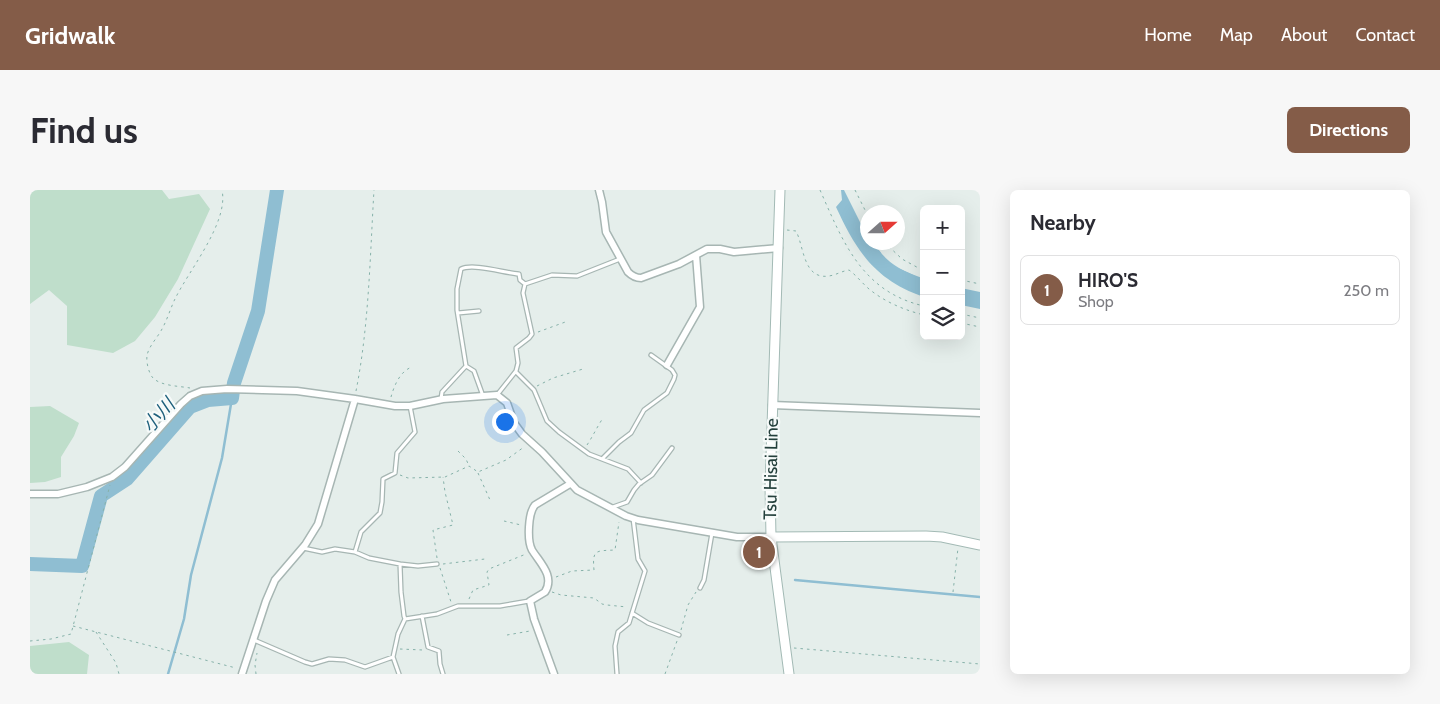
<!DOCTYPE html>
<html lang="en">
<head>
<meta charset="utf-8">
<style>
	:root { --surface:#fff; --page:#f7f7f7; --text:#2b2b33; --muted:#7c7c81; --line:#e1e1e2; --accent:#845c48 }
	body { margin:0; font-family:Cabin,"Noto Sans JP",sans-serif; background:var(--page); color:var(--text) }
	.controls { position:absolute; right:15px; top:15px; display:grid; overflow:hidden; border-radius:8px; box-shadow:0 5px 20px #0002 }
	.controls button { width:45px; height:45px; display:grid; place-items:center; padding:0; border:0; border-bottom:1px solid var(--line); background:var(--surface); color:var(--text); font:25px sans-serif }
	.compass { position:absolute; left:830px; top:15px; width:45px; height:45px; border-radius:50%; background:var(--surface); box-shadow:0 5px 20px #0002; rotate:69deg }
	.you { position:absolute; left:474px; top:231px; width:18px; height:18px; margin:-12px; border:4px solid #fff; border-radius:50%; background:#1a73e8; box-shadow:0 0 0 8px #1a73e833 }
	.badge { display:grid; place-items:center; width:32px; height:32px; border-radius:50%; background:var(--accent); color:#fff; font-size:16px; font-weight:700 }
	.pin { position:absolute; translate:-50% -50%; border:2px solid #fff; box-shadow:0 1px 5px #0006 }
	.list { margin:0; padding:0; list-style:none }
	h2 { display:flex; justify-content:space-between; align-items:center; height:65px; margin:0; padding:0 20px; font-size:21px }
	h2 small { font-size:16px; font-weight:400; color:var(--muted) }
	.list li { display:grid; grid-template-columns:32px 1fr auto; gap:15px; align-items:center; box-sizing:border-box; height:70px; margin:0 10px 10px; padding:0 10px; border:1px solid var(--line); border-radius:8px }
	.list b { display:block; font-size:19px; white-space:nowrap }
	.list p { margin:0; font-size:16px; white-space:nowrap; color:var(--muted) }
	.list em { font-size:16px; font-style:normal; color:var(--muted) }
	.icon { flex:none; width:28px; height:28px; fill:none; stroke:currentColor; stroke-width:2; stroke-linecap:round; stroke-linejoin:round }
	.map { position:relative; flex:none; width:950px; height:484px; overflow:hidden; border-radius:8px }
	header { display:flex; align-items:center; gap:30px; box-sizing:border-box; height:70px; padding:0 25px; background:var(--accent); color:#fff }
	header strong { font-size:24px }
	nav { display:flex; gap:28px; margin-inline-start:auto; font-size:18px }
	.intro { display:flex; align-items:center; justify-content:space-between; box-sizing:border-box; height:120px; padding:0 30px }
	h1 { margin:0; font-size:35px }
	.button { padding:12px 22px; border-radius:8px; background:var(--accent); color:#fff; font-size:18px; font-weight:700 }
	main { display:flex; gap:30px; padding:0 30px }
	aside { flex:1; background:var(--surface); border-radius:8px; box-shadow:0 5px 20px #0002 }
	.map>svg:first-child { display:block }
</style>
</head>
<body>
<header>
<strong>Gridwalk</strong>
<nav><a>Home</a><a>Map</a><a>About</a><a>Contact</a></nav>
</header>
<div class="intro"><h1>Find us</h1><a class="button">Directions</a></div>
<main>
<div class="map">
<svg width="950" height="484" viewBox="0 0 950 484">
	<rect width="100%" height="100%" fill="#e5eeeb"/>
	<path fill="#bfdecb" d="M0,0H132L139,9L169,4L180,19L148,89L125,127L105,151L83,163L37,155V116L19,100L0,114Z
		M20,216L49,233L44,246L31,267V287L15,292L0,293V217Z
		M39,452L59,465L57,484H0V456Z"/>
	<path fill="#8fbed2" d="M811,0H814L837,46L838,52L842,53L851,63C850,71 855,81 865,82L868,78L894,90V107C845,90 827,62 806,17L812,10Z
		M931,98L950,102V119L931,115Z"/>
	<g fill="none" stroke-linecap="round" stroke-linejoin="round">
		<path stroke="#8fbed2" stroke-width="2.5" d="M765,390L950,407
			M138,484L154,429L161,385L192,268L202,208"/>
		<path stroke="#8fbed2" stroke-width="14" d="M844,65C856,82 874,89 894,96
			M0,374L52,376L71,306L97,289L160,217L178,210L202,208L204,193L228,121L247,0"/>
		<defs>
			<path id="service" d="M428,123L449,121
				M436,176L444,181L453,206
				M486,182L504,200L517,231L529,242L559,264L598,279L611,293
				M467,205L486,181L488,173L486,158L499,148L502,144L493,103L495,94L522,85L547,86L590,69
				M411,209L412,202L436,176L427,120V99L431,79C443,73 475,83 489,84L490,90L495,94
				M380,216L385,242L367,263L365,283L353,289L352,312L350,323L331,342L325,362L339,368L370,374L371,402L374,426L375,429L407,424L428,416H470L499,411
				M573,268L589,252L601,243L614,220L637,203L644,189L645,185L642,180L621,165
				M583,317L597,312L604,300L609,294L622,285L642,258
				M273,358L292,362L305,359L325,362
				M370,374L388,376L407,374
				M670,398L674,390L682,343
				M602,423L618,433L649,445
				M392,426L398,457L409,461L410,474L413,484
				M224,450L275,472L282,474L299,469L315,470L335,477L363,467L369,484
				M363,467L368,444L375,429
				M587,484L585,456L588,442L599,433L615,381L608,369L603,328"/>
			<path id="minor" d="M569,0L572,12L576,42L598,82C602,86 605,88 611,88L649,74L677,59H690L704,62L749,58
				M637,175L670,117L666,65
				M742,215L950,223
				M0,304H28L57,297L82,287L95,277L151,214L160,206L172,201L197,199L267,201L325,209L365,216H380L413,209L467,205L477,213L484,233L492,244L512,262L547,300L596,326L608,330L707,347H741
				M212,484L236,411L245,390L275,355L288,334L325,209
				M524,484L504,429L500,411L515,402C525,386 510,373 502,360C497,351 498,323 505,315L540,294"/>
			<path id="secondary" d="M750,0L740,296L741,347L759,484
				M741,347L896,346L912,347L950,355"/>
		</defs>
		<use href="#service" stroke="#a7b6b3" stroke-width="5.5"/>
		<use href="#minor" stroke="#a7b6b3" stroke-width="9"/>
		<use href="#secondary" stroke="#a3bab5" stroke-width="11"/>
		<path stroke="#86b1a9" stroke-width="1" stroke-dasharray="2.5 4" stroke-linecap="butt" d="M790,0C813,52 832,102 894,116
			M825,0L838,26
			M757,40L766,41C774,56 773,90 799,86C806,85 812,81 819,80C826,85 832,93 839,99C855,112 874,120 894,125
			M854,52L872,69L894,81
			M931,90L950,94
			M931,124L950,128
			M931,133L950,137
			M508,142L538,131
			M507,196L523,188L553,179
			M160,198C149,196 131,196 123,188C119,184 116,172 117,166C118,157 128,147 132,139C137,130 140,120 144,111C158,81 199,33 192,0
			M326,201C339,136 340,66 344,0
			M361,207C364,196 370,181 382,177
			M557,255C563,246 567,237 573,228
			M428,261L436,269L439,276
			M448,283L460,310
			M370,285L378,288L415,287L439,276L448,282L476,270L494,257
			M474,331L491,335
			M407,368L403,340L423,335L415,302L413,287
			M413,374L455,369
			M410,378L421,412
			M526,387L542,381L564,380C562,359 566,361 585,360L589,332
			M522,402L531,405L564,408L572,414L577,415L597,417
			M923,402L928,358
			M439,409L443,400L459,395L457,382L459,379L496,364
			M43,436L206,478
			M651,440L658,415L666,402
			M66,442L86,473L89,484
			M477,445L500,441
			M0,451L21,449L41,444L80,295
			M764,458L950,474
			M370,459L393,460
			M226,484L225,475L227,463
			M635,484L647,451"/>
		<use href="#service" stroke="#fff" stroke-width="3"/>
		<use href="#minor" stroke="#fff" stroke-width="6"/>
		<use href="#secondary" stroke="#fff" stroke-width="9"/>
	</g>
	<g text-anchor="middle" stroke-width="4.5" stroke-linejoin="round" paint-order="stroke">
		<g font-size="18" fill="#24403c" stroke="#f6faf9">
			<text transform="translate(741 279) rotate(-89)" y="6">Tsu Hisai Line</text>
		</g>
		<g font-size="19" font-style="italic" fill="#1e607c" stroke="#f6faf9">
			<text transform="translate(128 225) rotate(-48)" y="7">小川</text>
		</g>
	</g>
</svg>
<div class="controls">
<button>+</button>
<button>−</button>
<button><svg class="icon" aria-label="layers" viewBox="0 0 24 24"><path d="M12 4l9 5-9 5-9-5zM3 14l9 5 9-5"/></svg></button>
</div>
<svg class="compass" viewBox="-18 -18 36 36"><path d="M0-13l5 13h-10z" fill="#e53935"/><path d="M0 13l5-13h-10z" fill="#7c7c81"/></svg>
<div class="you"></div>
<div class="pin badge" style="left:729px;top:362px">1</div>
</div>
<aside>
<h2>Nearby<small></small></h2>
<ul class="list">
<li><span class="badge">1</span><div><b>HIRO'S</b><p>Shop</p></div><em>250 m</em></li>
</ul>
</aside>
</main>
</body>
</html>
